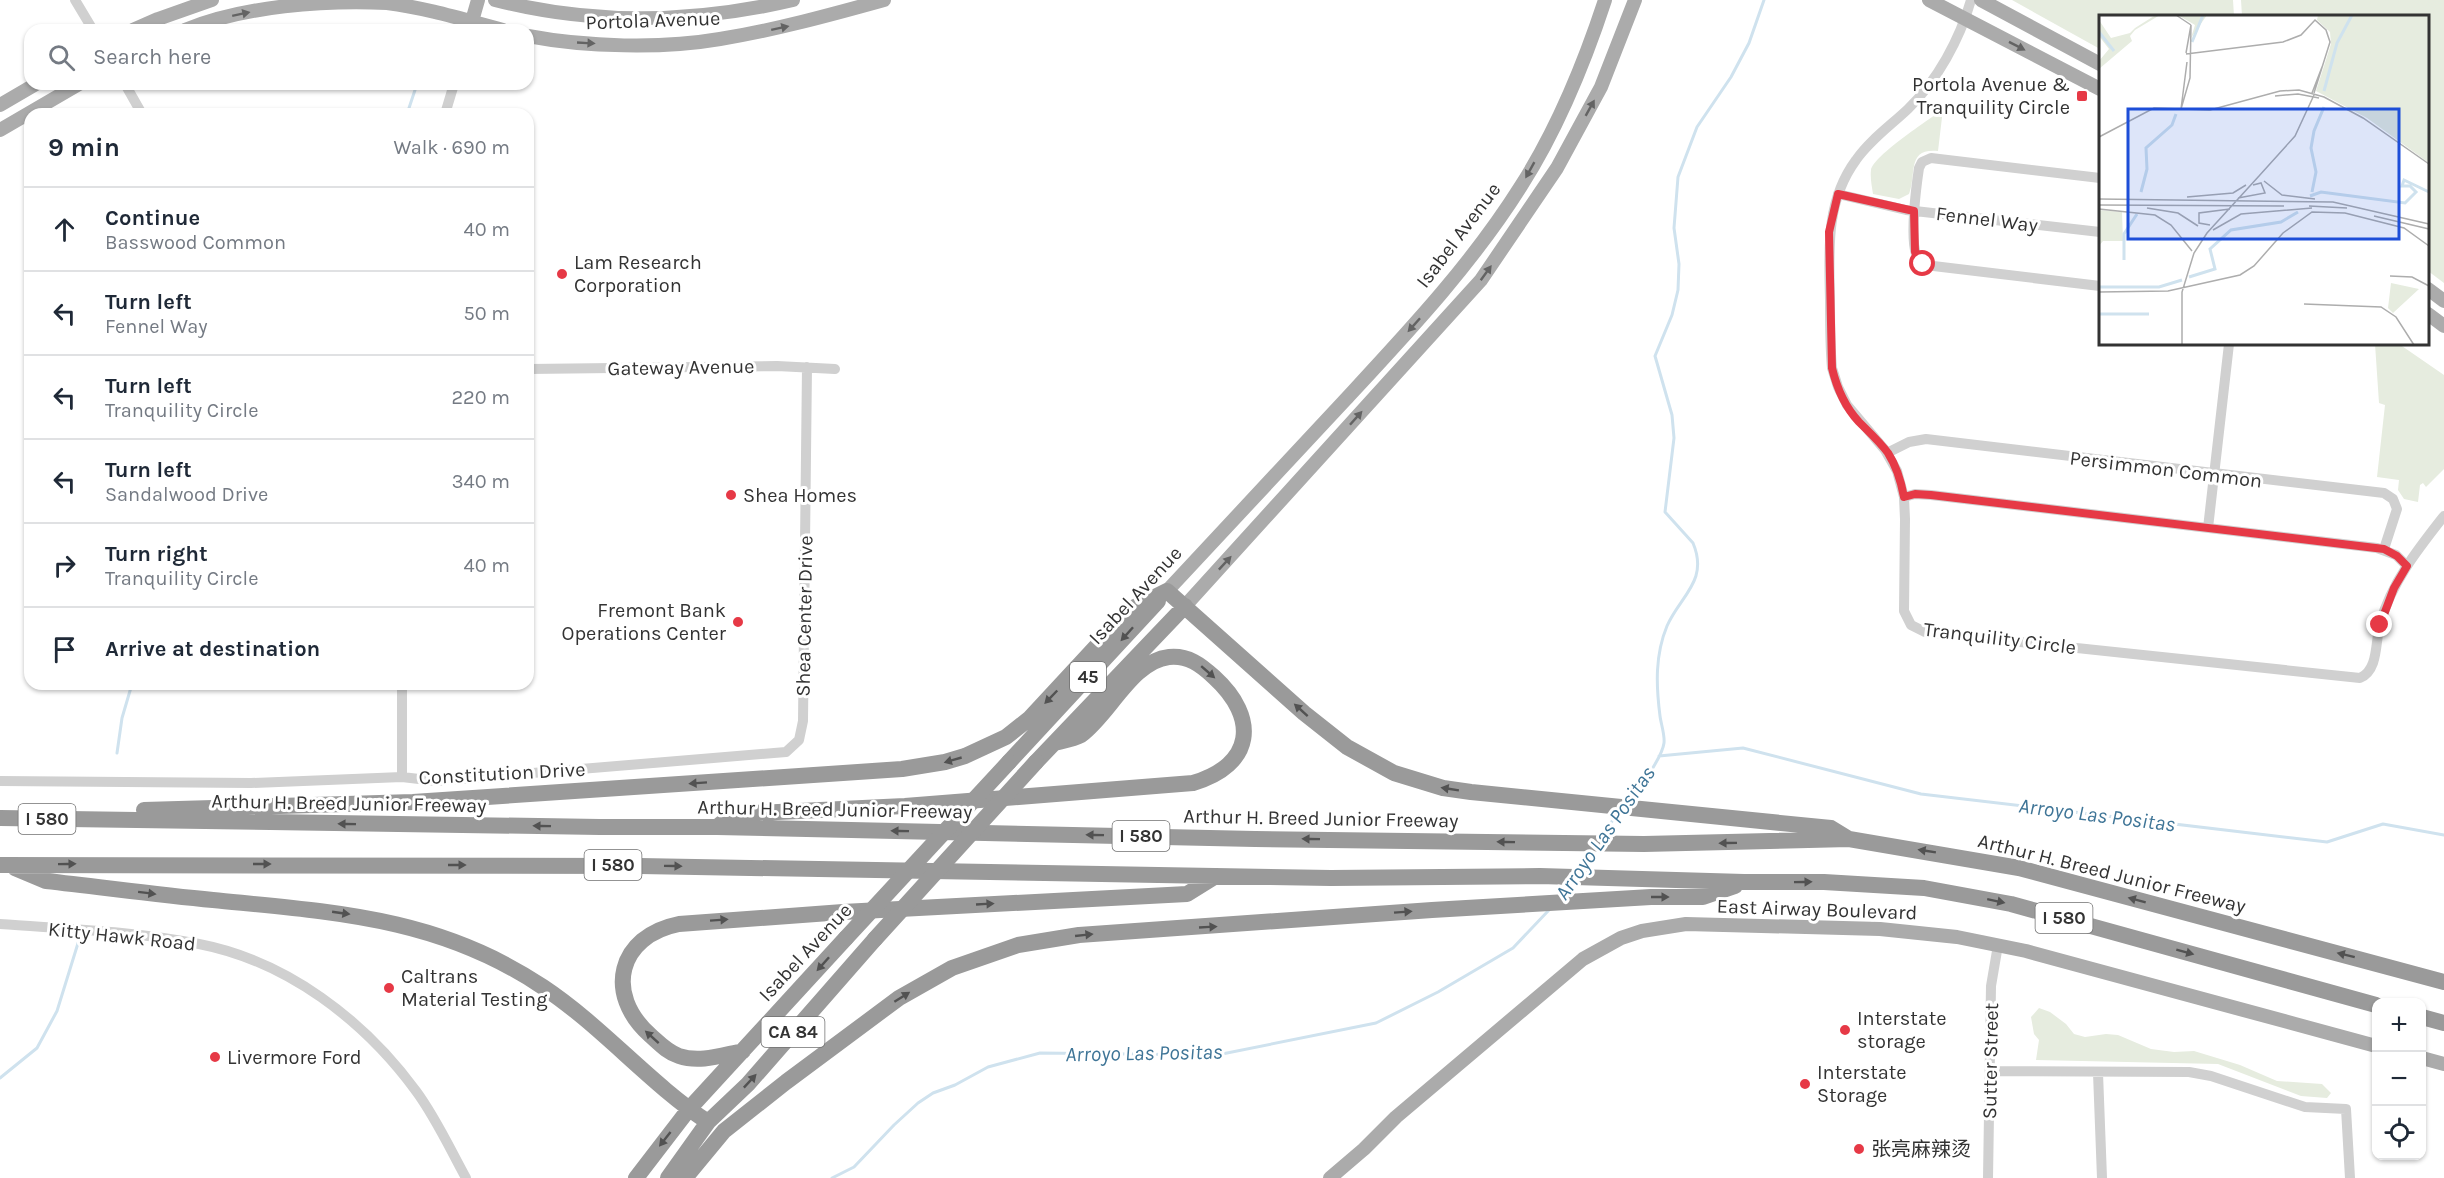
<!DOCTYPE html>
<html lang="en">
<head>
<meta charset="utf-8">
<style>
	:root { --surface:#fff; --page:#f6f6f7; --text:#1f2937; --muted:#747a83; --line:#e0e1e3 }
	body { margin:0; font-family:Karla,"Noto Sans SC",sans-serif; background:var(--page); color:var(--text) }
	.controls { position:absolute; right:18px; bottom:18px; display:grid; overflow:hidden; border-radius:12px; box-shadow:0 2px 4px #0004 }
	.controls button { width:54px; height:54px; display:grid; place-items:center; padding:0; border:0; border-bottom:2px solid var(--line); background:var(--surface); color:var(--text); font:30px sans-serif }
	.stop { position:absolute; width:18px; height:18px; margin:-14px; border:4px solid #e63946; border-radius:50%; background:#fff }
	.stop.end { background:#e63946; border-color:#fff; box-shadow:0 2px 6px #0008 }
	.list { margin:0; padding:0; list-style:none }
	h2 { display:flex; justify-content:space-between; align-items:center; height:78px; margin:0; padding:0 24px; font-size:26px }
	h2 small { font-size:20px; font-weight:400; color:var(--muted) }
	.list li { display:grid; grid-template-columns:39px 1fr auto; gap:18px; align-items:center; box-sizing:border-box; height:84px; padding:0 24px; border-top:2px solid var(--line) }
	.list b { display:block; font-size:22px; white-space:nowrap }
	.list p { margin:0; font-size:20px; white-space:nowrap; color:var(--muted) }
	.list em { font-size:20px; font-style:normal; color:var(--muted) }
	.icon { flex:none; width:33px; height:33px; fill:none; stroke:currentColor; stroke-width:2; stroke-linecap:round; stroke-linejoin:round }
	.map { position:relative; flex:none; width:2444px; height:1178px; overflow:hidden }
	.search { position:absolute; background:var(--surface); box-shadow:0 2px 4px #0004; left:24px; top:24px; width:510px; height:66px; display:flex; align-items:center; gap:15px; box-sizing:border-box; padding:0 21px; border-radius:18px; color:var(--muted); font-size:22px }
	.panel { position:absolute; background:var(--surface); box-shadow:0 2px 4px #0004; left:24px; top:108px; width:510px; height:582px; border-radius:18px }
	.map>svg:first-child { display:block }
</style>
</head>
<body>
<div class="map">
<svg width="2444" height="1178" viewBox="0 0 2444 1178">
	<rect width="100%" height="100%" fill="#fff"/>
	<path fill="#e6ecdf" d="M2012,0H2233L2234,16H2100V49Z
		M2241,0H2444V283L2428,271V16H2242Z
		M1943,109L1938,151C1906,148 1917,174 1909,194L1899,199L1873,194C1872,187 1870,178 1871,170C1874,155 1929,120 1943,109Z
		M2375,344H2399L2444,375V469L2426,487L2423,483L2420,485L2418,502L2404,499L2398,490L2399,480L2377,477L2385,405L2379,403Z
		M2039,1008L2050,1012L2066,1024L2074,1034L2085,1037L2106,1034L2118,1035L2151,1049L2174,1052L2194,1051L2240,1065L2277,1081L2322,1084L2331,1093L2327,1098L2301,1096L2218,1064L2036,1060L2039,1040L2034,1034L2031,1017Z"/>
	<g fill="none" stroke-linecap="round" stroke-linejoin="round">
		<path stroke="#cfe2ee" stroke-width="3" d="M407,114L417,84
			M117,753L122,718L132,684
			M1659,756L1743,748L1921,794L2327,842L2383,824L2444,835
			M1629,801C1639,789 1662,758 1664,743C1665,735 1661,724 1660,716C1656,685 1655,655 1667,626C1680,596 1709,581 1693,543L1665,512L1674,438L1672,415L1655,356L1672,315L1678,290L1679,264L1674,228L1678,177L1697,127L1731,77L1749,43L1764,0
			M1598,838L1619,813
			M1576,870L1588,850
			M1562,896L1571,881
			M0,1078L37,1048L57,1011L79,940
			M832,1178L854,1167L894,1125L918,1103L933,1093L955,1085L988,1067L1040,1053L1217,1055L1376,1023L1438,992L1513,948L1549,910"/>
		<path stroke="#d0d0d0" stroke-width="10" d="M75,0L93,30
			M1971,0C1960,39 1937,81 1908,109C1890,126 1870,140 1856,160C1825,202 1829,251 1830,300C1830,323 1830,346 1832,368L1838,387L1847,405L1885,450L1897,471L1904,497L1905,519L1904,611L1911,625L1925,632L2360,678C2379,670 2375,641 2380,624C2391,583 2418,549 2444,516
			M125,84L142,114
			M445,114L454,84
			M2100,178L1931,158L1922,162L1919,168C1916,188 1910,236 1916,254C1918,259 1921,262 1925,265L2100,286
			M1838,194L1906,210L2100,232
			M528,369L777,366L835,369
			M1887,453L1909,442L1926,439L2384,493L2393,499L2397,509L2384,549
			M1904,497L1915,494L1931,495L2377,548L2396,555L2407,566
			M2208,528L2229,344
			M402,777V684
			M0,781L251,783L402,777L436,781L786,752L799,740L803,721L807,367
			M0,924C66,929 134,931 199,944C287,961 364,1020 416,1091C436,1118 450,1149 466,1178
			M1990,1071L2189,1072L2211,1076L2305,1107L2346,1109L2350,1178
			M2098,1073L2102,1178
			M1988,1178L1991,986L1998,945"/>
		<path stroke="#ababab" stroke-width="14" d="M495,0C593,25 695,23 793,0
			M1929,0L2100,89
			M1981,0L2100,64
			M472,21L478,0
			M133,30L158,19L212,0
			M185,30C243,6 325,0 387,3C427,8 465,20 503,30
			M528,36C586,47 662,49 720,39C775,30 830,15 884,0
			M0,105L36,84
			M0,130L79,84
			M2428,289L2444,301
			M2428,314L2444,326
			M1167,591C1226,527 1286,463 1346,399C1409,331 1472,264 1521,186C1558,128 1584,64 1605,0
			M1185,606L1481,280L1557,168L1601,87L1635,0
			M2422,1058L2444,1064
			M1330,1178L1364,1149L1396,1117L1583,959L1621,938L1642,931L1686,924L1880,929L1957,937L2026,951L2376,1046"/>
		<path stroke="#9a9a9a" stroke-width="16" d="M1167,591L1304,713L1347,747L1394,773L1443,788L1471,792L1831,828L1849,839
			M1009,762L1158,601
			M1036,762L1185,606
			M144,810L413,802L902,769L945,762L965,756L1006,737L1030,718L1131,609L1167,591
			M0,818L600,827H717L1255,839L1644,844L1849,839L2019,868L2444,982
			M717,827L733,814L905,806L1193,783C1254,765 1259,718 1214,677C1201,665 1188,655 1169,657C1132,661 1109,715 1081,735C1074,739 1062,741 1054,743
			M0,865L640,866L1331,878L1540,876L1744,882H1824L1924,888L2011,904L2376,1005
			M15,868L46,881C101,887 157,895 213,900C333,912 439,917 543,987C603,1027 649,1083 708,1122
			M2422,1017L2444,1023
			M743,1051C722,1055 700,1063 679,1056C667,1052 659,1043 650,1035C604,994 618,936 679,924L843,912L1187,894L1216,876
			M636,1178L689,1109L846,938
			M668,1178L708,1122L748,1084L875,939
			M685,1178L724,1131L786,1082L899,998L952,968L1018,945L1079,935L1432,910L1651,897H1703L1735,886"/>
		<path stroke="#9a9a9a" stroke-width="16" d="M846,938L1009,762
			M875,939L1036,762"/>
	</g>
	<defs><path id="oneway-solid" d="M-6-.8H1V-3.2L6.5 0L1 3.2V.8H-6Z" transform="scale(1.5)"/></defs>
	<g fill="#636363">
		<use href="#oneway-solid" transform="translate(241 14) rotate(-12)"/>
		<use href="#oneway-solid" transform="translate(780 28) rotate(-12)"/>
		<use href="#oneway-solid" transform="translate(586 43) rotate(3)"/>
		<use href="#oneway-solid" transform="translate(2017 46) rotate(27)"/>
		<use href="#oneway-solid" transform="translate(1590 108) rotate(-61)"/>
		<use href="#oneway-solid" transform="translate(1530 170) rotate(119)"/>
		<use href="#oneway-solid" transform="translate(1486 273) rotate(-54)"/>
		<use href="#oneway-solid" transform="translate(1414 325) rotate(132)"/>
		<use href="#oneway-solid" transform="translate(1356 418) rotate(-48)"/>
		<use href="#oneway-solid" transform="translate(1225 563) rotate(-47)"/>
	</g>
	<g fill="#525252">
		<use href="#oneway-solid" transform="translate(1127 634) rotate(132)"/>
		<use href="#oneway-solid" transform="translate(1208 672) rotate(41)"/>
		<use href="#oneway-solid" transform="translate(1051 697) rotate(134)"/>
		<use href="#oneway-solid" transform="translate(1301 710) rotate(-138)"/>
		<use href="#oneway-solid" transform="translate(953 760) rotate(164)"/>
		<use href="#oneway-solid" transform="translate(698 783) rotate(176)"/>
		<use href="#oneway-solid" transform="translate(1450 789) rotate(-171)"/>
		<use href="#oneway-solid" transform="translate(347 824) rotate(-179)"/>
		<use href="#oneway-solid" transform="translate(542 826) rotate(-179)"/>
		<use href="#oneway-solid" transform="translate(900 831) rotate(-179)"/>
		<use href="#oneway-solid" transform="translate(1095 835) rotate(-179)"/>
		<use href="#oneway-solid" transform="translate(1311 839) rotate(-179)"/>
		<use href="#oneway-solid" transform="translate(1506 842) rotate(-179)"/>
		<use href="#oneway-solid" transform="translate(1728 843) rotate(179)"/>
		<use href="#oneway-solid" transform="translate(1927 851) rotate(-171)"/>
		<use href="#oneway-solid" transform="translate(67 864) rotate(-1)"/>
		<use href="#oneway-solid" transform="translate(262 864)"/>
		<use href="#oneway-solid" transform="translate(457 865)"/>
		<use href="#oneway-solid" transform="translate(673 866) rotate(1)"/>
		<use href="#oneway-solid" transform="translate(1803 882) rotate(-1)"/>
		<use href="#oneway-solid" transform="translate(147 893) rotate(7)"/>
		<use href="#oneway-solid" transform="translate(1660 897)"/>
		<use href="#oneway-solid" transform="translate(2137 900) rotate(-165)"/>
		<use href="#oneway-solid" transform="translate(1996 901) rotate(12)"/>
		<use href="#oneway-solid" transform="translate(985 904) rotate(-3)"/>
		<use href="#oneway-solid" transform="translate(1403 912) rotate(-4)"/>
		<use href="#oneway-solid" transform="translate(341 913) rotate(8)"/>
		<use href="#oneway-solid" transform="translate(719 920) rotate(-4)"/>
		<use href="#oneway-solid" transform="translate(1208 927) rotate(-3)"/>
		<use href="#oneway-solid" transform="translate(1084 935) rotate(-6)"/>
		<use href="#oneway-solid" transform="translate(2185 952) rotate(15)"/>
		<use href="#oneway-solid" transform="translate(2346 955) rotate(-166)"/>
		<use href="#oneway-solid" transform="translate(823 964) rotate(132)"/>
		<use href="#oneway-solid" transform="translate(902 997) rotate(-32)"/>
		<use href="#oneway-solid" transform="translate(652 1037) rotate(-138)"/>
		<use href="#oneway-solid" transform="translate(750 1081) rotate(-47)"/>
		<use href="#oneway-solid" transform="translate(665 1139) rotate(128)"/>
	</g>
	<g fill="none" stroke-linecap="round" stroke-linejoin="round">
		<path stroke="#e63946" stroke-width="8" d="M1923,264L1915,252L1914,211L1838,194L1829,232L1832,368C1837,389 1845,407 1859,422C1869,432 1880,442 1888,453C1897,467 1901,481 1904,497L1915,494L1931,495L2384,549L2397,556L2407,566L2394,588L2380,625"/>
	</g>
	<g fill="#e63946" stroke="#fff" stroke-width="2">
		<rect x="2076" y="90" width="12" height="12" rx="3"/>
		<circle cx="562" cy="274" r="6"/>
		<circle cx="731" cy="495" r="6"/>
		<circle cx="738" cy="622" r="6"/>
		<circle cx="389" cy="988" r="6"/>
		<circle cx="1845" cy="1030" r="6"/>
		<circle cx="215" cy="1057" r="6"/>
		<circle cx="1805" cy="1084" r="6"/>
		<circle cx="1859" cy="1149" r="6"/>
	</g>
	<g text-anchor="middle" stroke-width="6" stroke-linejoin="round" paint-order="stroke">
		<g fill="#fff" stroke="#707070" stroke-width="1.5">
			<rect x="1070" y="662" width="36" height="30" rx="4.5"/>
			<rect x="18.5" y="804" width="57" height="30" rx="4.5"/>
			<rect x="1112.5" y="821" width="57" height="30" rx="4.5"/>
			<rect x="584.5" y="850" width="57" height="30" rx="4.5"/>
			<rect x="2035.5" y="903" width="57" height="30" rx="4.5"/>
			<rect x="761.5" y="1017" width="63" height="30" rx="4.5"/>
		</g>
		<g font-size="18" font-weight="bold" fill="#333">
			<text x="1088" y="683">45</text>
			<text x="47" y="825">I 580</text>
			<text x="1141" y="842">I 580</text>
			<text x="613" y="871">I 580</text>
			<text x="2064" y="924">I 580</text>
			<text x="793" y="1038">CA 84</text>
		</g>
		<g font-size="20" fill="#333" stroke="#fff">
			<text transform="translate(653 20) rotate(-2)" y="7">Portola Avenue</text>
			<text transform="translate(1987 219) rotate(7)" y="7">Fennel Way</text>
			<text transform="translate(1458 235) rotate(-53)" y="7">Isabel Avenue</text>
			<text transform="translate(681 367) rotate(-1)" y="7">Gateway Avenue</text>
			<text transform="translate(2166 469) rotate(7)" y="7">Persimmon Common</text>
			<text transform="translate(1135 595) rotate(-47)" y="7">Isabel Avenue</text>
			<text transform="translate(804 616) rotate(-89)" y="7">Shea Center Drive</text>
			<text transform="translate(2000 638) rotate(7)" y="7">Tranquility Circle</text>
			<text transform="translate(502 773) rotate(-3)" y="7">Constitution Drive</text>
			<text transform="translate(349 803) rotate(1)" y="7">Arthur H. Breed Junior Freeway</text>
			<text transform="translate(835 809) rotate(1)" y="7">Arthur H. Breed Junior Freeway</text>
			<text transform="translate(1321 818) rotate(1)" y="7">Arthur H. Breed Junior Freeway</text>
			<text transform="translate(2112 873) rotate(14)" y="7">Arthur H. Breed Junior Freeway</text>
			<text transform="translate(1817 909) rotate(2)" y="7">East Airway Boulevard</text>
			<text transform="translate(122 936) rotate(6)" y="7">Kitty Hawk Road</text>
			<text transform="translate(805 952) rotate(-47)" y="7">Isabel Avenue</text>
			<text transform="translate(1990 1061) rotate(-89)" y="7">Sutter Street</text>
		</g>
		<g font-size="20" fill="#333" stroke="#fff" text-anchor="start">
			<text x="2070" y="91" text-anchor="end">Portola Avenue &amp;<tspan x="2070" dy="23">Tranquility Circle</tspan></text>
			<text x="574" y="269">Lam Research<tspan x="574" dy="23">Corporation</tspan></text>
			<text x="743" y="502">Shea Homes</text>
			<text x="726" y="617" text-anchor="end">Fremont Bank<tspan x="726" dy="23">Operations Center</tspan></text>
			<text x="401" y="983">Caltrans<tspan x="401" dy="23">Material Testing</tspan></text>
			<text x="1857" y="1025">Interstate<tspan x="1857" dy="23">storage</tspan></text>
			<text x="227" y="1064">Livermore Ford</text>
			<text x="1817" y="1079">Interstate<tspan x="1817" dy="23">Storage</tspan></text>
			<text x="1871" y="1156">张亮麻辣烫</text>
		</g>
		<g font-size="21" font-style="italic" fill="#3f7597" stroke="#fff">
			<text transform="translate(2097 815) rotate(7)" y="7">Arroyo Las Positas</text>
			<text transform="translate(1605 833) rotate(-55)" y="7">Arroyo Las Positas</text>
			<text transform="translate(1144 1053) rotate(-1)" y="7">Arroyo Las Positas</text>
		</g>
	</g>
	<g transform="translate(2099 15)">
		<rect width="330" height="330" fill="#fff"/>
		<path d="M61,0L36,15L31,21L33,26L0,54V46L10,34L0,21V5L12,23L31,18L36,13L55,1ZM79,0H108L92,23L96,10ZM219,0H330V148L268,103L217,76L232,29L231,17L218,5ZM0,195L23,197L24,226H4L0,231ZM292,268L320,274L294,298L289,293Z" fill="#e6ecdf"/>
		<path fill="none" stroke="#cfe2ee" stroke-width="3" d="M0,17L15,36M93,27L104,0M225,76L238,28L253,0M42,177L48,154L47,133L73,110L77,99M213,177L217,157L212,133L215,116L225,92M211,181L222,177L306,188L317,177L311,171H303L305,165L330,177M25,245V219L38,199M90,262L116,254L111,234L132,215L182,207L199,197M0,272H60L83,265M0,299H50"/>
		<path fill="none" stroke="#adadad" stroke-width="1.5" d="M77,0L92,10M87,38L92,10M87,39L184,27L202,20L216,5L227,15L231,27L215,78M213,78L223,52M176,81L199,79L220,83M82,94L91,63L92,10M82,94L88,47M0,122L55,93L111,95L181,76L200,75L225,82L264,103L330,149M160,161L196,121L215,80M165,166L183,180L216,184M88,182L134,178L147,170M139,183L166,178L162,168L154,170M0,184L234,187L330,209M0,190L185,191M210,191L248,193M48,193L79,198L99,211M0,194L56,200L72,210L93,236M275,201L330,214M111,210L100,208V198L131,194M114,215L142,199L213,193M291,261L313,262L330,271M0,277L69,276L141,260L155,251L184,218L213,197L246,198L305,213L330,231M205,289L282,292L297,302L315,330M83,330V277L95,238L108,218L160,161"/>
		<path fill="#1d4ed8" fill-opacity="0.15" stroke="#1d4ed8" stroke-width="3" d="M29,94H300V224H29Z"/>
		<rect width="330" height="330" fill="none" stroke="#333" stroke-width="3"/>
	</g>
</svg>
<div class="controls">
<button>+</button>
<button>−</button>
<button><svg class="icon" aria-label="locate" viewBox="0 0 24 24"><circle cx="12" cy="12" r="6"/><path d="M12 2v4M12 18v4M2 12h4M18 12h4"/></svg></button>
</div>
<div class="stop" style="left:1923px;top:264px"></div>
<div class="stop end" style="left:2380px;top:625px"></div>
<div class="search"><svg class="icon" aria-label="search" viewBox="0 0 24 24"><circle cx="10" cy="10" r="6"/><path d="M15 15l6 6"/></svg>Search here</div>
<section class="panel">
<h2>9 min<small>Walk · 690 m</small></h2>
<ul class="list">
<li><svg class="icon" aria-label="ahead" viewBox="0 0 24 24"><path d="M12 20V5M6 11l6-6 6 6"/></svg><div><b>Continue</b><p>Basswood Common</p></div><em>40 m</em></li>
<li><svg class="icon" aria-label="left" viewBox="0 0 24 24"><path d="M17 20v-9H6M10 6l-5 5 5 5"/></svg><div><b>Turn left</b><p>Fennel Way</p></div><em>50 m</em></li>
<li><svg class="icon" aria-label="left" viewBox="0 0 24 24"><path d="M17 20v-9H6M10 6l-5 5 5 5"/></svg><div><b>Turn left</b><p>Tranquility Circle</p></div><em>220 m</em></li>
<li><svg class="icon" aria-label="left" viewBox="0 0 24 24"><path d="M17 20v-9H6M10 6l-5 5 5 5"/></svg><div><b>Turn left</b><p>Sandalwood Drive</p></div><em>340 m</em></li>
<li><svg class="icon" aria-label="right" viewBox="0 0 24 24"><path d="M7 20v-9h11M14 6l5 5-5 5"/></svg><div><b>Turn right</b><p>Tranquility Circle</p></div><em>40 m</em></li>
<li><svg class="icon" aria-label="arrive" viewBox="0 0 24 24"><path d="M6 21V4h12l-3 4 3 4H6"/></svg><div><b>Arrive at destination</b></div></li>
</ul>
</section>
</div>
</body>
</html>
